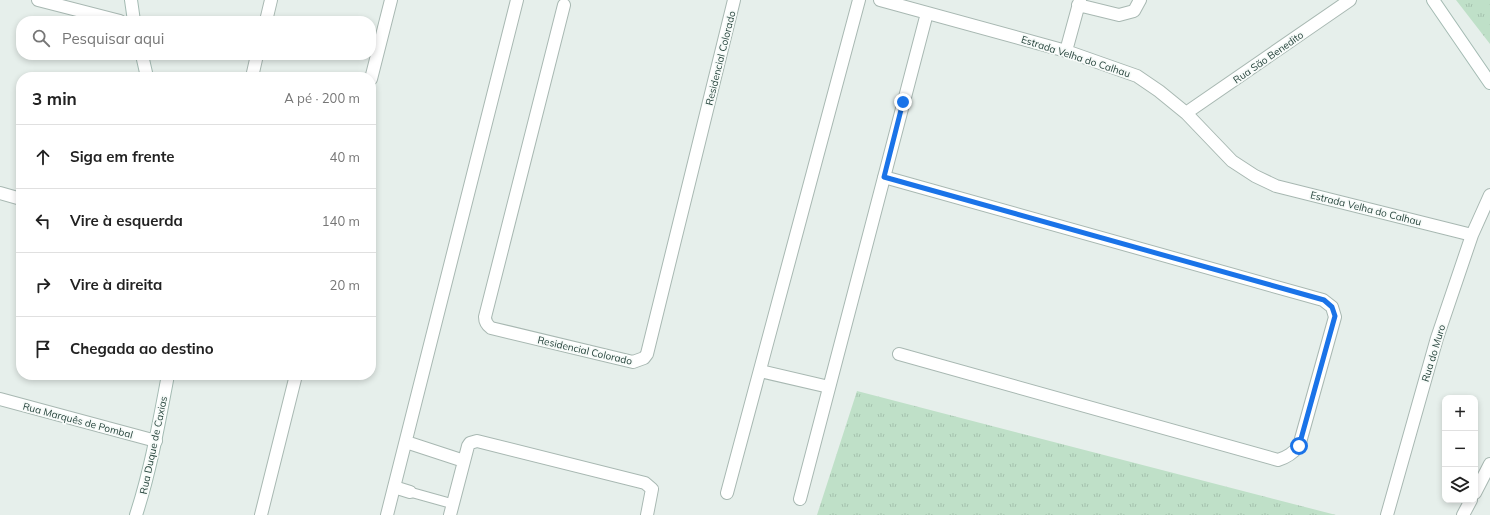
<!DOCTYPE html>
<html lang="pt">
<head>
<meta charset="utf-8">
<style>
	:root { --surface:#fff; --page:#f2f2f2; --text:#222; --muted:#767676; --line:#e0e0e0 }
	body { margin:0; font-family:Mulish,sans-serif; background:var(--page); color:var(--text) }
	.controls { position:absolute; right:12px; bottom:12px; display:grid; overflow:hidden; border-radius:8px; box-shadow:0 2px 6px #0003 }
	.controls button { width:36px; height:36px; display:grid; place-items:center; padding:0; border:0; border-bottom:1px solid var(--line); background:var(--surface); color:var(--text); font:20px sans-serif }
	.stop { position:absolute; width:12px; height:12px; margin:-9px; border:3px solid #1a73e8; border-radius:50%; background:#fff }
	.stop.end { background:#1a73e8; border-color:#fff; box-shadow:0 1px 4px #0008 }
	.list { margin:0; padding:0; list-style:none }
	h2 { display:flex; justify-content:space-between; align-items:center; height:52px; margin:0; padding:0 16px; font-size:17px }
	h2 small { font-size:13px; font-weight:400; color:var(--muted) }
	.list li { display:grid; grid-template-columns:26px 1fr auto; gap:12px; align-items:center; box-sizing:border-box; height:64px; padding:0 16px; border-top:1px solid var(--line) }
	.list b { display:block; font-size:15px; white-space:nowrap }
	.list em { font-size:13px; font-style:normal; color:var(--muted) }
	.icon { flex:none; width:22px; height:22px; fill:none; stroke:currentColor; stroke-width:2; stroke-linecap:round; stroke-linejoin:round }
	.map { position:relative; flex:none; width:1490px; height:515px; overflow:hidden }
	.search { position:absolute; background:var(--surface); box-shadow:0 2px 6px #0003; left:16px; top:16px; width:360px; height:44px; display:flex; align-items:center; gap:10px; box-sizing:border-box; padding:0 14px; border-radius:16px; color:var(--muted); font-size:15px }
	.panel { position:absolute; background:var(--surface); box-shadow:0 2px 6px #0003; left:16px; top:72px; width:360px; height:308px; border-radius:16px }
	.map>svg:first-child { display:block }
</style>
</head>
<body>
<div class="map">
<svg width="1490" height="515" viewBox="0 0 1490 515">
	<defs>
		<pattern id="grass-tufts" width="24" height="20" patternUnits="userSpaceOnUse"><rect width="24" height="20" fill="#bfe0c8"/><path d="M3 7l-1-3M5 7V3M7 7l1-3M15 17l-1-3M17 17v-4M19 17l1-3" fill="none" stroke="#a4c1ad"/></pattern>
	</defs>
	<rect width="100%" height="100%" fill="#e6efeb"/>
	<path fill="url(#grass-tufts)" d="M1456,0H1490V44Z
		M857,391L1336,515H817Z"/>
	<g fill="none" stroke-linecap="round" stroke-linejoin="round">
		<defs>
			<path id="lane" d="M410,492L453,504"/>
			<path id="street" d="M38,0L120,21
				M880,0L1066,51L1137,76L1159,91L1186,113L1232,161L1255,176L1276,186L1472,235
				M564,5L485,317C485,322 487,325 491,328L633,362L644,358L647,354L734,0
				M1078,5L1119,15L1134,11L1140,0
				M266,21L271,0
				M1066,51L1080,0
				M252,77L257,55
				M371,79L391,0
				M1186,113L1350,0
				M884,177L1323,300L1332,307L1335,317L1299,446C1293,453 1288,457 1278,460L899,354
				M0,193L21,199
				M760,371L829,387
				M0,399L156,441
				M406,442L464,461
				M394,487L410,492
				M727,493L859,0
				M1475,493L1490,464
				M800,499L927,13
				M261,515L296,375
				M387,515L517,0
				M450,515L468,446L470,443L477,441L645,483L652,489L647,515
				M1387,515L1437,338L1472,235L1490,195
				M1463,515L1471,500"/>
			<path id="secondary" d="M131,0L134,21
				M1433,0L1490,83
				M142,55L147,77
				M136,515C151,469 159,422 168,375"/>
		</defs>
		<use href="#lane" stroke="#a8b8b2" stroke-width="11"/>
		<use href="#street" stroke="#a8b8b2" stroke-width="14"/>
		<use href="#secondary" stroke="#a4bbb3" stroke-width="14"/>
		<use href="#lane" stroke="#fff" stroke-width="9"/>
		<use href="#street" stroke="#fff" stroke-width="12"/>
		<use href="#secondary" stroke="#fff" stroke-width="12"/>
	</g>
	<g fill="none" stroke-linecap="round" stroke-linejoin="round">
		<path stroke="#1a73e8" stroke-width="5" d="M903,102L884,177L1324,300L1332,307L1335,316L1299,446"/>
	</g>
	<g text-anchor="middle" stroke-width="3.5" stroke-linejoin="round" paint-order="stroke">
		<g font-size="10" fill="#24423a" stroke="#f7fbf9">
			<text transform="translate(1076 56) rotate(18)" y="4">Estrada Velha do Calhau</text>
			<text transform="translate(1268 57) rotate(-35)" y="4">Rua São Benedito</text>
			<text transform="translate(720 58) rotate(-76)" y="4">Residencial Colorado</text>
			<text transform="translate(1366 208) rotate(14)" y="4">Estrada Velha do Calhau</text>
			<text transform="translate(585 350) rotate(13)" y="4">Residencial Colorado</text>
			<text transform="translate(1433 353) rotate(-73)" y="4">Rua do Muro</text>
			<text transform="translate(78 420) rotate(15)" y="4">Rua Marquês de Pombal</text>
			<text transform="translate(153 445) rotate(-78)" y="4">Rua Duque de Caxias</text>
		</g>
	</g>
</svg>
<div class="controls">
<button>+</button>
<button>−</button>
<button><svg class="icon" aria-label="layers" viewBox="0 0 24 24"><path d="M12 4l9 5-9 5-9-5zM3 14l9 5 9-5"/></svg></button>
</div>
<div class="stop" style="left:1299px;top:446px"></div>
<div class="stop end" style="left:903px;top:102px"></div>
<div class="search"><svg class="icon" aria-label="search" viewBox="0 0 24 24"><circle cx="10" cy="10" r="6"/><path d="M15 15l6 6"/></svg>Pesquisar aqui</div>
<section class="panel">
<h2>3 min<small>A pé · 200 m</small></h2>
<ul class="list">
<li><svg class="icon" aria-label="ahead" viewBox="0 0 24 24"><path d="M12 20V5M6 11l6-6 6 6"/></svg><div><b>Siga em frente</b></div><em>40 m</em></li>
<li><svg class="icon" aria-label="left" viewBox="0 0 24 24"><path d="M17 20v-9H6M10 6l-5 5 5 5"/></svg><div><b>Vire à esquerda</b></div><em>140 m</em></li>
<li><svg class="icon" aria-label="right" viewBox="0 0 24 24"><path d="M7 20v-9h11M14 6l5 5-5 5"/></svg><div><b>Vire à direita</b></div><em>20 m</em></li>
<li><svg class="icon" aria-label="arrive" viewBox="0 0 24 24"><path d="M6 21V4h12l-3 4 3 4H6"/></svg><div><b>Chegada ao destino</b></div></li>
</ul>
</section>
</div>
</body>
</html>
